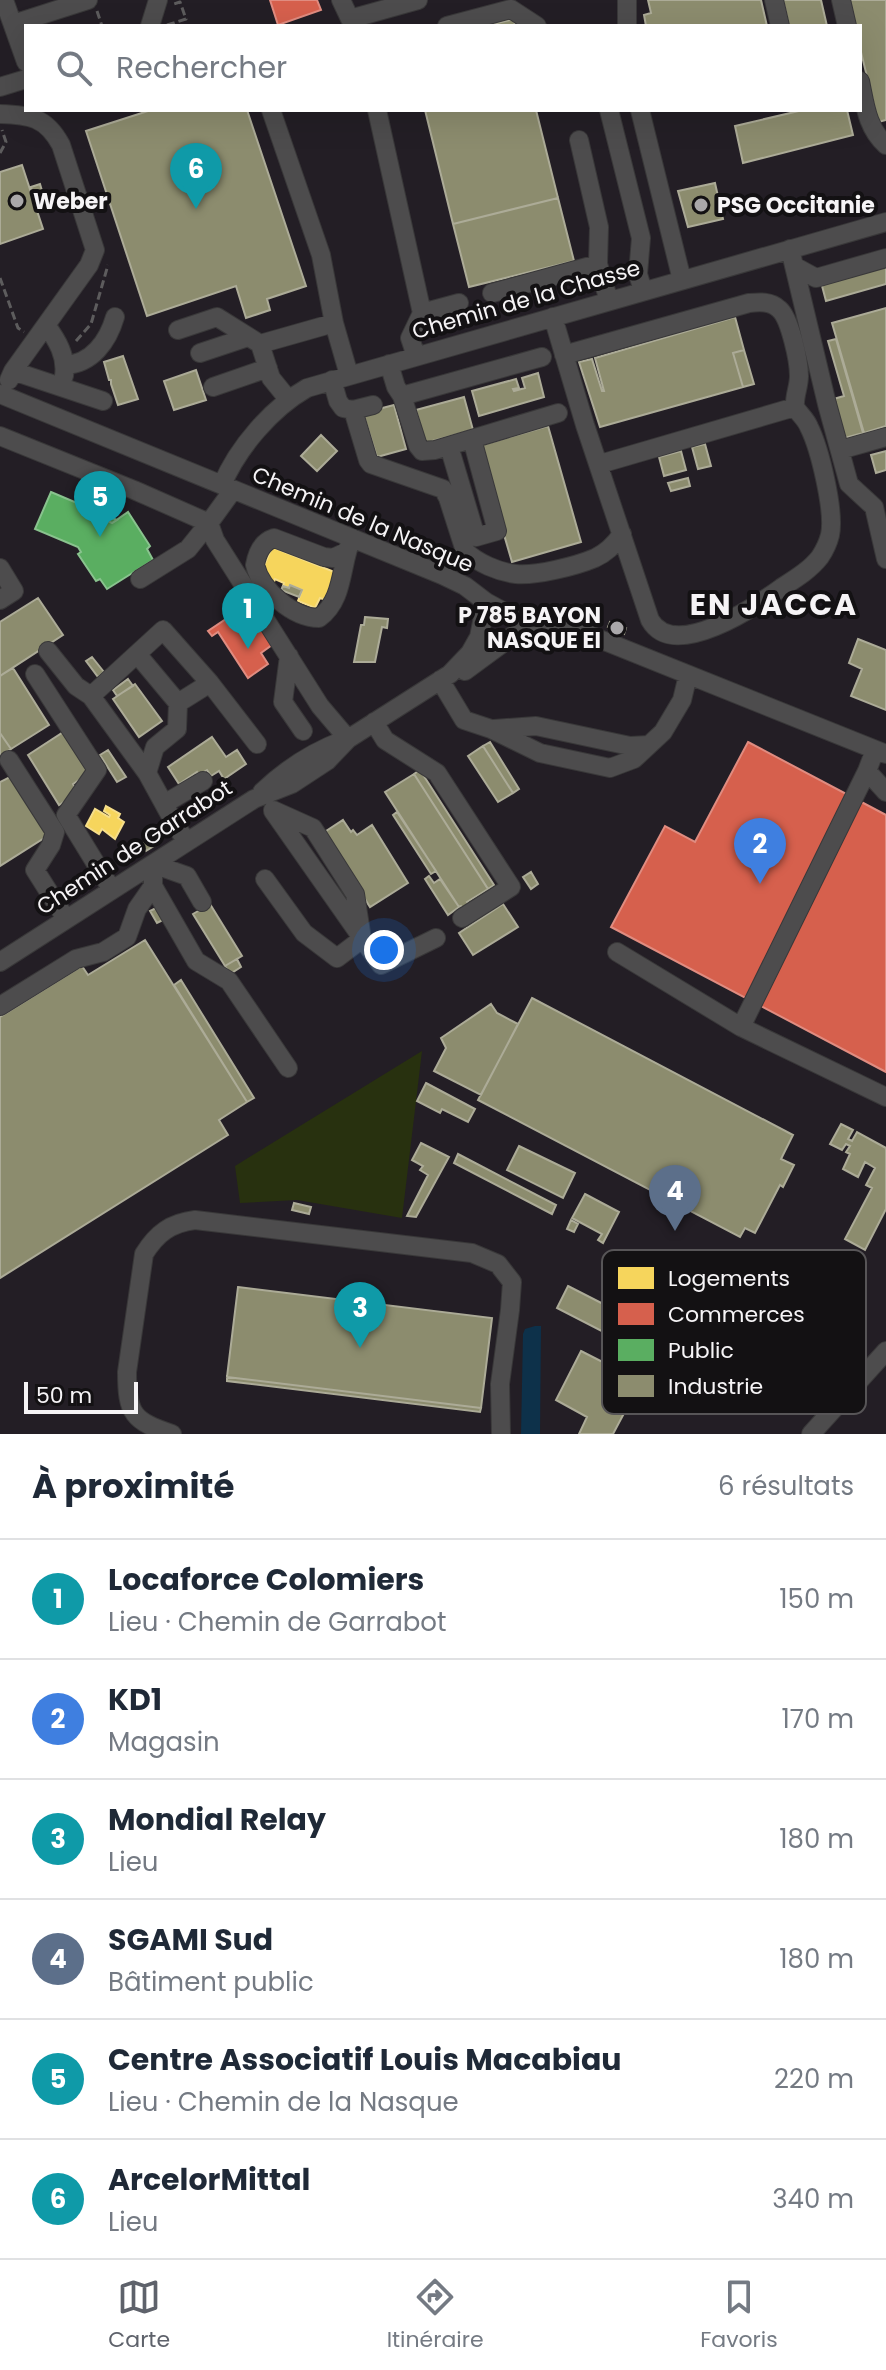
<!DOCTYPE html>
<html lang="fr">
<head>
<meta charset="utf-8">
<style>
	:root { --surface:#fff; --page:#f2f2f3; --text:#1f2937; --muted:#747a83; --line:#e0e1e3; --accent:#5e626b }
	body { margin:0; font-family:Poppins,sans-serif; background:var(--page); color:var(--text) }
	.scale { position:absolute; left:24px; bottom:20px; width:114px; box-sizing:border-box; padding-left:8px; border:4px solid #f6f4f6; border-top:0; font-size:22px; line-height:28px; white-space:nowrap; color:#f6f4f6; -webkit-text-stroke:6px #131113; paint-order:stroke }
	.you { position:absolute; left:384px; top:950px; width:28px; height:28px; margin:-20px; border:6px solid #fff; border-radius:50%; background:#1a73e8; box-shadow:0 0 0 12px #1a73e833 }
	.badge { display:grid; place-items:center; width:52px; height:52px; border-radius:50%; background:var(--accent); color:#fff; font-size:26px; font-weight:700 }
	.pin { position:absolute; translate:-50% -66px; filter:drop-shadow(0 2px 4px #0008) }
	.pin::after { content:''; position:absolute; top:42px; width:28px; height:24px; background:inherit; clip-path:polygon(0 0,100% 0,50% 100%) }
	.list { margin:0; padding:0; list-style:none }
	h2 { display:flex; justify-content:space-between; align-items:center; height:104px; margin:0; padding:0 32px; font-size:34px }
	h2 small { font-size:26px; font-weight:400; color:var(--muted) }
	.list li { display:grid; grid-template-columns:52px 1fr auto; gap:24px; align-items:center; box-sizing:border-box; height:120px; padding:0 32px; border-top:2px solid var(--line) }
	.list b { display:block; font-size:30px; white-space:nowrap }
	.list p { margin:0; font-size:26px; white-space:nowrap; color:var(--muted) }
	.list em { font-size:26px; font-style:normal; color:var(--muted) }
	.icon { flex:none; width:44px; height:44px; fill:none; stroke:currentColor; stroke-width:2; stroke-linecap:round; stroke-linejoin:round }
	.map { position:relative; flex:none; width:886px; height:1434px; overflow:hidden }
	.search { position:absolute; background:var(--surface); box-shadow:0 8px 32px #0002; left:24px; right:24px; top:24px; height:88px; display:flex; align-items:center; gap:20px; box-sizing:border-box; padding:0 28px; border-radius:0px; color:var(--muted); font-size:30px }
	.sheet { height:824px; background:var(--surface) }
	nav { display:flex; justify-content:space-around; align-items:center; box-sizing:border-box; height:112px; border-top:2px solid var(--line); background:var(--surface); font-size:22px; color:var(--muted) }
	nav a { display:grid; justify-items:center; gap:4px }
	nav .on { color:var(--accent) }
	.map>svg:first-child { display:block }
</style>
</head>
<body>
<div class="map">
<svg width="886" height="1434" viewBox="0 0 886 1434">
	<rect width="100%" height="100%" fill="#1c1b1c"/>
	<path fill="#231e25" fill-rule="evenodd" d="M0,0H886V1434H0ZM26,26H860V110H26Z"/>
	<path fill="#28310f" d="M422,1051L402,1218L297,1200L240,1203L235,1166Z"/>
	<path fill="#0d314a" d="M535,1326H541L540,1434H521L523,1334L525,1329Z"/>
	<path fill="#f6d55c" stroke="#f6de8a" stroke-width="2" d="M272,547L337,573L326,600L320,598L315,608L298,601L302,590L290,585L289,588L283,586L284,583L275,579L274,582L269,580L261,573Z
		M106,806L120,814L118,818L124,822L115,839L102,829L99,834L86,826L95,809L109,817L110,815L104,811Z"/>
	<path fill="#d6604d" stroke="#e08c80" stroke-width="2" d="M270,0H317L321,10L278,25Z
		M232,615L235,620L238,619L246,630L257,623L272,645L261,653L268,664L248,678L218,632L212,636L208,631Z
		M748,742L886,815V1072L611,927L665,826L695,842Z"/>
	<path fill="#5aae61" stroke="#89c38e" stroke-width="2" d="M51,492L103,514L102,518L112,523L128,512L150,546L147,549L153,560L107,589L100,579L96,581L78,554L81,552L78,547L35,529Z
		M103,514L117,520L112,523L102,518Z"/>
	<path fill="#8c8c6e" stroke="#acab97" stroke-width="2" d="M648,0H761L767,26H646L644,15L651,13Z
		M783,0H821L827,26H789Z
		M848,0H886V120L878,122L860,48V26H855Z
		M514,19L515,26H485Z
		M151,110H247L306,286L267,299L270,310L246,318L236,286L147,316L86,131Z
		M425,110H536L558,198L453,224Z
		M803,110H847L853,135L743,163L735,126Z
		M22,165L43,229L0,244V172Z
		M715,183L723,219L688,227L678,191Z
		M40,184L43,194L34,197L31,187Z
		M558,198L574,261L469,287L453,224Z
		M886,263V284L826,301L821,282Z
		M886,308V426L864,433L832,323Z
		M735,317L744,350L733,353L743,387L600,427L579,362L592,359L602,391H604L595,358Z
		M836,339L863,433L841,439L830,400L844,396L828,341Z
		M744,350L754,384L743,387L733,353Z
		M123,356L138,399L118,405L111,384V380H109L104,362Z
		M196,370L206,400L174,410L164,381Z
		M538,373L544,397L479,416L472,391L516,379L519,388L513,389L514,391L525,388L522,378Z
		M464,397L473,430L425,443L416,410Z
		M394,405L406,449L377,457L363,413Z
		M548,426L581,542L512,562L478,446Z
		M321,435L337,451L317,471L301,456Z
		M705,444L711,466L698,469L692,447Z
		M681,451L686,470L664,476L659,457Z
		M886,451V470L876,473L871,455Z
		M688,478L690,486L671,491L668,483Z
		M290,585L302,590L299,597L281,590L283,586L289,588Z
		M38,598L63,635L0,676V622Z
		M365,617L388,619L387,628L382,627L375,662H354L361,625H364Z
		M610,622L626,628L624,634L608,627Z
		M858,639L886,650V710L851,696L862,669L849,663Z
		M92,657L104,672L98,677L86,661Z
		M13,668L49,725L11,749L0,733V676Z
		M128,679L133,686L117,696L113,690Z
		M135,684L162,721L139,737L113,699Z
		M65,731L91,772L73,784L78,793L59,805L28,755Z
		M0,733L11,749L0,756Z
		M212,737L226,757L237,750L246,764L224,779L219,771L211,776L207,770L199,775L197,772L179,784L168,767Z
		M490,742L519,789L513,793L483,746Z
		M483,746L513,793L498,802L468,756Z
		M108,750L126,777L117,782L100,755Z
		M420,770L494,885L488,889L414,774Z
		M414,774L488,889L467,902L470,906L464,911L461,906L459,907L385,792Z
		M12,776L49,835L0,866V782Z
		M397,812L436,871L431,874L393,815Z
		M343,820L351,832L353,830L357,835L372,825L408,883L370,907L323,833Z
		M149,839L154,846L146,851L141,844Z
		M531,872L538,884L531,889L523,877Z
		M429,876L434,883L440,879L459,907L448,915L425,879Z
		M210,904L242,956L225,966L193,914Z
		M503,904L518,927L473,955L459,933Z
		M156,908L163,920L157,923L150,911Z
		M145,940L247,1102L219,1120L228,1135L0,1278V1017L82,966L88,975Z
		M237,959L241,967L230,974L225,966Z
		M181,980L254,1098L247,1102L174,985Z
		M532,998L793,1135L781,1159L794,1165L783,1187L780,1185L755,1233L745,1228L740,1237L478,1100Z
		M491,1004L497,1013L518,1024L481,1095L434,1071L446,1048L441,1038Z
		M426,1083L475,1109L468,1122L442,1109L440,1113L417,1101Z
		M841,1124L853,1130L848,1139L852,1141L857,1132L886,1148V1209L865,1250L845,1239L872,1188L866,1185L875,1168L865,1162L858,1177L843,1169L850,1154L846,1152L850,1146L846,1144L842,1150L830,1144Z
		M421,1143L449,1157L416,1217L407,1216L428,1175L420,1170L423,1166L412,1160Z
		M519,1146L575,1173L563,1198L507,1170Z
		M458,1154L556,1205L552,1214L454,1163Z
		M585,1194L619,1212L603,1243L598,1240L602,1234L572,1218Z
		M294,1203L311,1207L309,1214L292,1210Z
		M571,1220L578,1224L574,1232L567,1229Z
		M568,1286L666,1336L654,1358L557,1308Z
		M238,1287L492,1318L481,1408L227,1377Z
		M581,1351L626,1374L630,1367L645,1374L613,1434H579L587,1417L556,1400Z
		M227,1377L481,1408L480,1412L227,1381Z"/>
	<g fill="none" stroke-linecap="round" stroke-linejoin="round">
		<defs>
			<path id="minor" d="M4,0L26,62
				M341,0L350,19L418,0
				M627,0V26
				M774,0L780,26
				M841,0L847,26
				M13,24L88,0
				M150,26L158,0
				M447,26L511,9L537,26
				M860,81C865,105 867,128 886,145
				M0,87L26,79
				M271,110L321,255L334,323
				M377,110L422,313L410,338L416,356
				M609,110L641,238L638,274L643,291
				M640,110L682,280
				M0,114C30,115 46,117 61,145L95,250L89,265L13,371
				M579,140L599,227L598,264L609,301
				M790,249L827,404L849,484L874,507L886,559
				M794,266L816,278L886,258
				M492,293L598,264
				M422,313L459,303
				M553,317L585,425L650,620C674,662 756,606 781,588C795,579 810,570 820,557C824,551 828,543 830,535C835,512 820,449 809,427C806,419 799,414 795,407C794,396 799,387 799,376C799,361 790,318 779,309C771,301 759,302 749,303L564,355
				M46,325C57,340 67,356 64,376
				M178,330L217,317L260,344
				M200,353L248,337
				M389,364L396,387L402,396L542,357
				M65,365C92,364 108,341 115,317
				M9,380L13,371L103,401
				M332,380L338,401L343,408L353,410L373,405
				M213,387L268,368
				M0,394L442,575L465,586L486,602L508,614L530,623L582,632L886,754
				M402,396L418,446L422,451L435,450L558,413
				M288,399L271,378L260,344L334,323L349,375
				M353,410L368,460L371,464L443,489L448,498L465,551C478,563 498,572 516,574C536,576 576,566 595,558C606,553 615,544 622,534
				M0,436L134,490L209,523L233,490
				M449,446L476,537L497,531L472,439
				M840,450L886,437
				M600,464L795,407
				M222,485C238,447 272,408 307,388L886,222
				M346,552L333,558L324,557L274,538C262,542 257,553 255,565C261,590 293,618 319,618C345,599 340,564 352,538
				M0,568L14,591L0,600
				M140,579L188,549L209,523L215,540L320,706L348,739
				M48,651L76,686L91,696
				M137,654L178,703
				M289,656L283,702L303,731
				M465,671L530,623
				M35,674L97,770L66,815L112,890
				M440,680L464,720L491,729L540,753L610,768L634,759L663,732L682,700L688,675
				M374,722L385,740L437,773L511,887L462,918
				M494,729L536,726L630,746L649,745
				M875,750L867,771L741,1027L886,1097
				M9,760L55,832L51,845L35,870L66,919
				M867,771L886,792
				M147,773L91,696L163,630L210,683
				M262,792C287,768 312,752 344,740
				M164,804L203,781
				M273,811L381,965L436,938
				M187,842L176,826L147,773L155,747L177,729L178,703L210,683L257,744
				M265,879L304,933L337,958L362,939L355,894L313,828L273,810
				M202,902L187,876L153,864V886L196,961L229,981L288,1068
				M617,952L741,1027
				M0,962L254,799L292,784L327,761L348,739L450,674L470,653L479,637L486,602
				M0,1006L76,959L103,952L127,937L137,909L153,886
				M172,1434C133,1421 127,1414 127,1372L144,1254C157,1233 171,1223 195,1220L472,1253L498,1264L512,1282L510,1310L500,1384L501,1434
				M811,1434L886,1351"/>
		</defs>
		<use href="#minor" stroke="#393839" stroke-width="20"/>
		<path stroke="#5d5c5d" stroke-width="3" stroke-dasharray="8 4" stroke-linecap="butt" d="M97,11L102,26
			M167,25L186,19L180,2L174,4
			M0,153L6,142L2,130
			M0,278L18,328L24,332
			M76,341L91,324L108,265"/>
		<use href="#minor" stroke="#4d4c4d" stroke-width="18"/>
	</g>
	<g fill="#aaa8aa" stroke="#131113" stroke-width="3">
		<circle cx="17" cy="201" r="8"/>
		<circle cx="701" cy="205" r="8"/>
		<circle cx="617" cy="628" r="8"/>
	</g>
	<g text-anchor="middle" stroke-width="8" stroke-linejoin="round" paint-order="stroke">
		<g font-size="22" font-weight="bold" fill="#f6f4f6" stroke="#131113" text-anchor="start">
			<text x="33" y="209">Weber</text>
			<text x="717" y="213">PSG Occitanie</text>
			<text x="601" y="623" text-anchor="end">P 785 BAYON<tspan x="601" dy="25">NASQUE EI</tspan></text>
		</g>
		<g font-size="22" fill="#f6f4f6" stroke="#131113">
			<text transform="translate(526 299) rotate(-16)" y="8">Chemin de la Chasse</text>
			<text transform="translate(363 519) rotate(23)" y="8">Chemin de la Nasque</text>
			<text transform="translate(134 847) rotate(-33)" y="8">Chemin de Garrabot</text>
		</g>
		<g font-size="30" font-weight="bold" letter-spacing="2" fill="#f6f4f6" stroke="#131113">
			<text x="774" y="615">EN JACCA</text>
		</g>
	</g>
	<rect x="602" y="1250" width="264" height="164" rx="12" fill="#131113" stroke="#575557" stroke-width="2"/>
	<rect x="618" y="1267" width="36" height="22" fill="#f6d55c"/>
	<rect x="618" y="1303" width="36" height="22" fill="#d6604d"/>
	<rect x="618" y="1339" width="36" height="22" fill="#5aae61"/>
	<rect x="618" y="1375" width="36" height="22" fill="#8c8c6e"/>
	<g font-size="22" fill="#f6f4f6">
		<text x="668" y="1286">Logements</text>
		<text x="668" y="1322">Commerces</text>
		<text x="668" y="1358">Public</text>
		<text x="668" y="1394">Industrie</text>
	</g>
</svg>
<div class="scale">50 m</div>
<div class="you"></div>
<div class="pin badge" style="left:248px;top:649px;background:#0f9aa8">1</div>
<div class="pin badge" style="left:760px;top:884px;background:#3f7fe0">2</div>
<div class="pin badge" style="left:360px;top:1348px;background:#0f9aa8">3</div>
<div class="pin badge" style="left:675px;top:1231px;background:#5c6f8a">4</div>
<div class="pin badge" style="left:100px;top:537px;background:#0f9aa8">5</div>
<div class="pin badge" style="left:196px;top:209px;background:#0f9aa8">6</div>
<div class="search"><svg class="icon" aria-label="search" viewBox="0 0 24 24"><circle cx="10" cy="10" r="6"/><path d="M15 15l6 6"/></svg>Rechercher</div>
</div>
<section class="sheet">
<h2>À proximité<small>6 résultats</small></h2>
<ul class="list">
<li><span class="badge" style="background:#0f9aa8">1</span><div><b>Locaforce Colomiers</b><p>Lieu · Chemin de Garrabot</p></div><em>150 m</em></li>
<li><span class="badge" style="background:#3f7fe0">2</span><div><b>KD1</b><p>Magasin</p></div><em>170 m</em></li>
<li><span class="badge" style="background:#0f9aa8">3</span><div><b>Mondial Relay</b><p>Lieu</p></div><em>180 m</em></li>
<li><span class="badge" style="background:#5c6f8a">4</span><div><b>SGAMI Sud</b><p>Bâtiment public</p></div><em>180 m</em></li>
<li><span class="badge" style="background:#0f9aa8">5</span><div><b>Centre Associatif Louis Macabiau</b><p>Lieu · Chemin de la Nasque</p></div><em>220 m</em></li>
<li><span class="badge" style="background:#0f9aa8">6</span><div><b>ArcelorMittal</b><p>Lieu</p></div><em>340 m</em></li>
</ul>
</section>
<nav>
<a class="on"><svg class="icon" aria-label="map" viewBox="0 0 24 24"><path d="M3 6l6-2 6 2 6-2v14l-6 2-6-2-6 2zM9 4v14M15 6v14"/></svg>Carte</a>
<a><svg class="icon" aria-label="directions" viewBox="0 0 24 24"><path d="M12 3l9 9-9 9-9-9zM9 14v-3h6M13 9l2 2-2 2"/></svg>Itinéraire</a>
<a><svg class="icon" aria-label="saved" viewBox="0 0 24 24"><path d="M7 4h10v16l-5-4-5 4z"/></svg>Favoris</a>
</nav>
</body>
</html>
